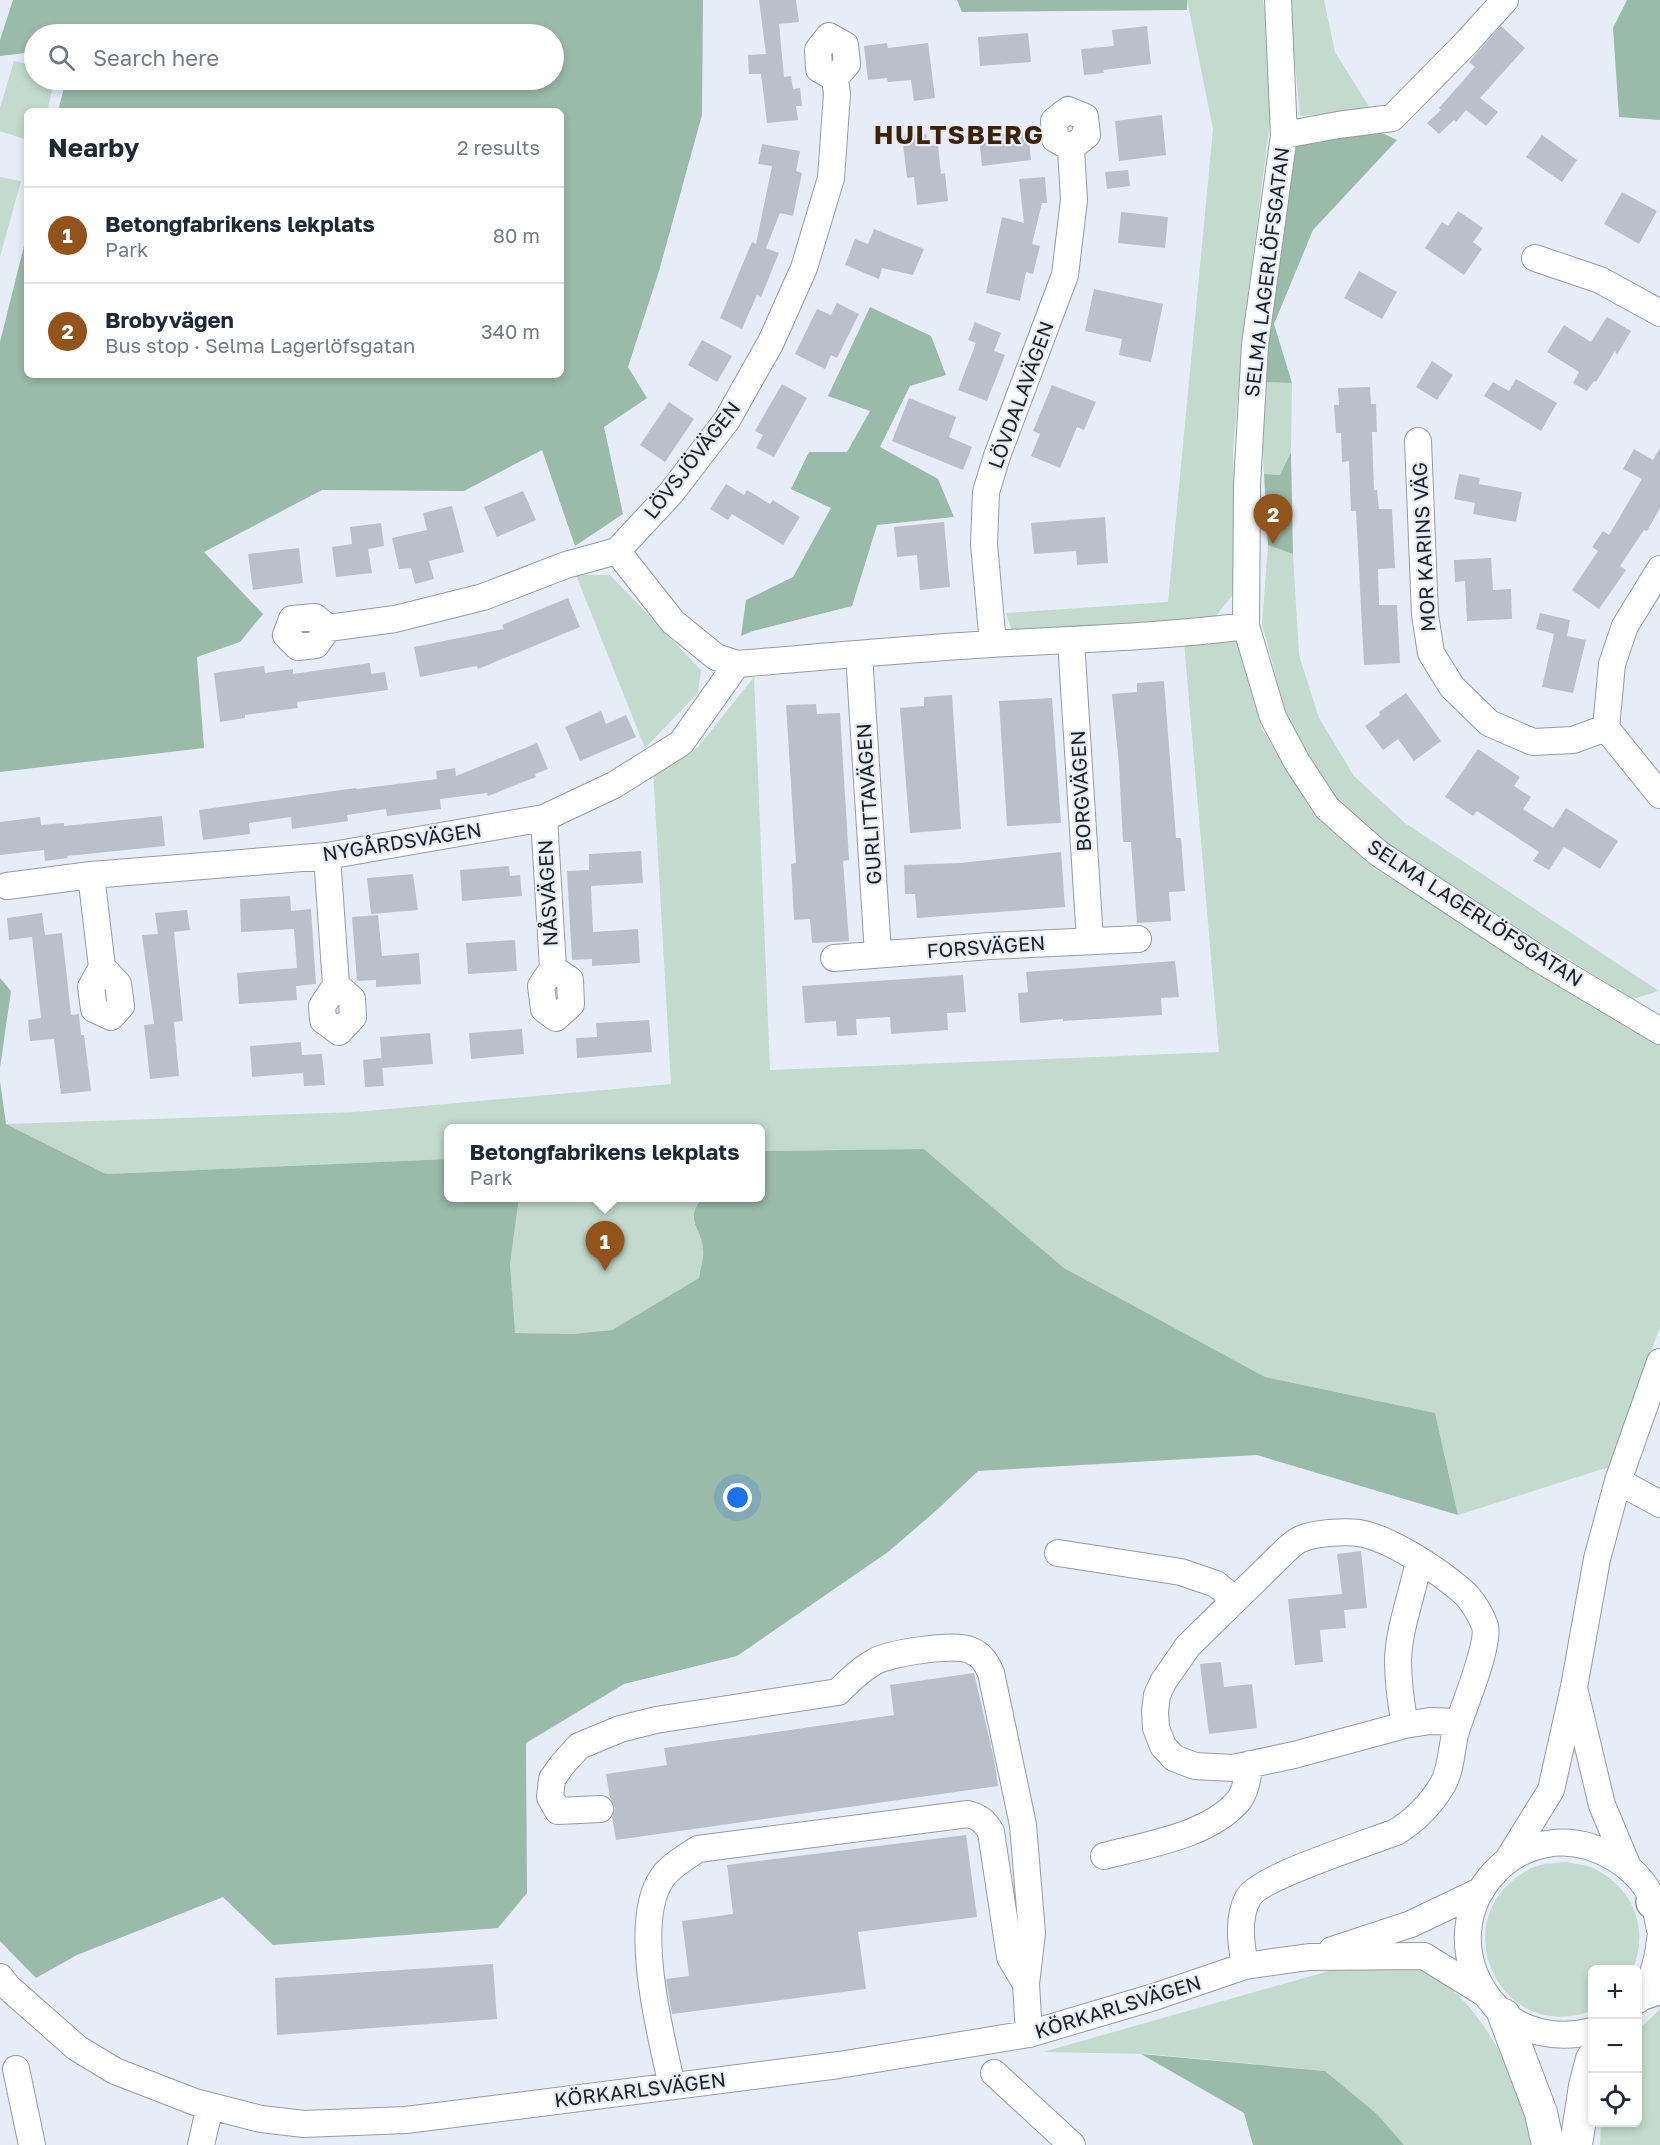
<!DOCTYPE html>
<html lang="en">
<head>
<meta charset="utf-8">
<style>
	:root { --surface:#fff; --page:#f2f2f3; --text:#1f2937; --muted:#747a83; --line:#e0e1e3; --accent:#93541b }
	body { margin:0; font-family:"Golos Text",sans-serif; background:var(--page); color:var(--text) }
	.controls { position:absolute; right:18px; bottom:18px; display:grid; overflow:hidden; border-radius:9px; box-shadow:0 3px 9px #0003 }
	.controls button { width:54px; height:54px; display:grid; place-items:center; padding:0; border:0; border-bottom:2px solid var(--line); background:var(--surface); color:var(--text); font:30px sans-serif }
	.you { position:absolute; left:738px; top:1498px; width:21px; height:21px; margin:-15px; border:4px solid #fff; border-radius:50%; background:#1a73e8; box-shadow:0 0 0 9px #1a73e833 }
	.badge { display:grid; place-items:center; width:39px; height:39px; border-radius:50%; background:var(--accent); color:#fff; font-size:20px; font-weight:700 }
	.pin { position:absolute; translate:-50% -50px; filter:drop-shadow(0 2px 3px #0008) }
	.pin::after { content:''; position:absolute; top:32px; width:21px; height:18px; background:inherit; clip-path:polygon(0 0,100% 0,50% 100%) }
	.popup { position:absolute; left:444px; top:1124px; width:321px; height:78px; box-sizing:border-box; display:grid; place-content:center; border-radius:9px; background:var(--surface); filter:drop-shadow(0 2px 4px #0005); font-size:20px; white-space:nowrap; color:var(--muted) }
	.popup b { font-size:22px; color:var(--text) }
	.popup::after { content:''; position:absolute; left:50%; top:100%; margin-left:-12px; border:12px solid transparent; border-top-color:var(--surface) }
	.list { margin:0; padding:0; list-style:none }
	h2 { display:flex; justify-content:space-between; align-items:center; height:78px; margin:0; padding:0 24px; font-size:26px }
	h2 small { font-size:20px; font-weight:400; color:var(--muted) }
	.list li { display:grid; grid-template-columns:39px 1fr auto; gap:18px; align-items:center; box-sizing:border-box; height:96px; padding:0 24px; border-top:2px solid var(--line) }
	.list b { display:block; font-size:22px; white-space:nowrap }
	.list p { margin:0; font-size:20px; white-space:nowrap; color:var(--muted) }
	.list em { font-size:20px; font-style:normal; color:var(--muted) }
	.icon { flex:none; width:33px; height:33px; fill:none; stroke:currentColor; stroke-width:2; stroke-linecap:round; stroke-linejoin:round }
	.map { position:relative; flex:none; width:1660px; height:2145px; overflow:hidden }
	.search { position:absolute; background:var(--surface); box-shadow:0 3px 9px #0003; left:24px; top:24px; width:540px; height:66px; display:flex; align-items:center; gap:15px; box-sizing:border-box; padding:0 21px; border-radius:33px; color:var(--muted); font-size:22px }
	.panel { position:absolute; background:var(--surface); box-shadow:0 3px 9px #0003; left:24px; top:108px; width:540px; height:270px; border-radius:9px }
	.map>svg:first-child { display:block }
</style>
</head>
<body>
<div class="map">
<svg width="1660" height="2145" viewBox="0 0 1660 2145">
	<rect width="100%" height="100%" fill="#e6edf7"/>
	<path fill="#c3dace" d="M1187,0H1263L1268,38L1270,122L1244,326L1233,449L1236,591L1215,617L1012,631L1006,613L1168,602L1213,129Z
		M1289,0H1324L1335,52L1371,110L1300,116Z
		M14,61L34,65V80H55L47,111H27V140L0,131V108Z
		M0,177L21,181L0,257Z
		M1260,382L1292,383L1291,452L1280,475L1264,474Z
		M1268,545L1293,554L1299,655L1319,718L1354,776L1405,823L1659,991L1633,999L1384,846L1338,801L1310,757L1285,710L1262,624Z
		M576,575H610L701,670L698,693L645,748Z
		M1239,637L1261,727L1314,815L1375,869L1660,1045V1327L1609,1467L1458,1515L1435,1413L1265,1377L1064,1268L924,1149L761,1151V1128H449V1159L106,1174L6,1124L355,1112L671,1084L653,770L698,747L754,677L770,1070L1219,1052L1184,642Z
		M519,1198H703C682,1219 702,1230 704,1250C704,1259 700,1269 699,1278L612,1330L572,1334L514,1333L510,1264Z
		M1567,1862C1576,1864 1587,1865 1595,1869C1634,1889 1649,1929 1633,1969L1592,1970V2010C1585,2014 1578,2015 1571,2016C1496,2026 1455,1929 1512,1881C1521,1874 1529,1868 1540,1865C1548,1863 1558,1863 1567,1862Z
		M1418,1966C1432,1976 1451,1987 1463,2000C1499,2040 1523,2092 1534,2145H1404L1377,2114L1325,2071L1150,2054L1043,2052L1343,1967Z
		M1660,2009V2145H1600L1601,2123L1638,2122V2030Z"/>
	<path fill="#9abaaa" d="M13,0H703L702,115L659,271L628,367L647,398L604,427L623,514L575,546L542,450L464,491L322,490L204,552L263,614L240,642L197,657L204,748L0,772V342L27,234V375H561V111H58L66,80H554V34H34V52L0,56V40Z
		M957,0H1187V10L962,12Z
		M1627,0H1660V120L1619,117L1613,28Z
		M1382,133L1397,140L1313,230L1274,324L1292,383L1260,382L1263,315L1297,144Z
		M870,307L931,336L946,375L910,386L880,447L938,479L954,517L877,525L852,606L753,631L741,636L746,600L793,577L831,508L791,489L809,452H847L870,411L828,396Z
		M1291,452L1293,554L1268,545L1264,474L1280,475Z
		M0,978L11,991L0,1068Z
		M0,1081L6,1124L106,1174L449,1159V1198H519L510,1264L515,1333L572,1334L612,1330L699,1278C700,1270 704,1259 703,1250C703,1230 682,1219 703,1198H761V1151L924,1149L1064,1268L1265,1377L1435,1413L1458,1515L1257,1455L978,1471L938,1509L888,1552L737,1656L624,1684L526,1743L527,1893L498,1928L273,1945L223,1897L77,1955L36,1978L0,1941Z
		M1141,2054L1325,2071L1377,2114L1404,2145H1253L1244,2113Z"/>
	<path fill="#b9c0c9" d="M759,0H796L799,22L779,24L784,77L791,76L793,89L800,88L802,106H796L798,120L767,123L761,74H749L748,55L766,54Z
		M1147,26L1151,64L1103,70L1104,73L1084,75L1081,49L1114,46L1112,30Z
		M1501,26L1525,48L1480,98L1498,112L1486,126L1466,110L1456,122L1454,120L1439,134L1427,123L1441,110L1439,108L1475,67L1469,62Z
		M1028,33L1031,62L980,66L978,37Z
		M887,43L888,48L928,43L935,98L914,101L911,80L888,82L887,78L868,80L864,46Z
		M1162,115L1166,155L1119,161L1115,121Z
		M1028,131L1031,160L982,166L979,137Z
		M926,134L928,146L938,145L941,174L945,173L948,201L917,205L914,177L907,178L902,136Z
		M1542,135L1577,160L1562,182L1526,157Z
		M762,144L800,151L796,171L802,173L793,216L780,213L766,248L779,253L761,297L757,295L742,329L720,318L752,242L756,244L772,166L758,164Z
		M1128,170L1130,186L1107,189L1105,172Z
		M1045,177L1047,203H1042L1032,244L1040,246L1033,274L1026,272L1020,301L986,293L1002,217L1024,223L1019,179Z
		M1622,192L1657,211L1639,244L1604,224Z
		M1458,211L1483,228L1473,242L1482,249L1464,275L1425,248L1442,222L1448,226Z
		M1121,212L1168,217L1165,248L1118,243Z
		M874,229L924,249L913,275L882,268L879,279L845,265L855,239L868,244Z
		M1359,271L1397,292L1382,319L1344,298Z
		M1094,289L1163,304L1151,362L1119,355L1122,339L1085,331Z
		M837,303L859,314L837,358L831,355L825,369L795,354L817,309L831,315Z
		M1607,317L1631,331L1617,355L1615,351L1596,382L1594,381L1587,391L1573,383L1579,372L1547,352L1564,325L1591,342Z
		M975,322L1001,333L994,351L1005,355L987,401L958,390L976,343L968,340Z
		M702,340L732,356L717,382L688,365Z
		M1432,361L1453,375L1437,400L1416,387Z
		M1516,379L1557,403L1541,431L1484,396L1493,382L1509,391Z
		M782,384L807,398L774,457L756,448L763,435L755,431Z
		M1052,385L1096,402L1084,430L1077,427L1060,468L1031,456L1040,434L1033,431Z
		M1370,387L1371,404H1376L1377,432H1372L1374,490H1377L1379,509H1392L1395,568L1378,569L1379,605H1397L1400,663L1364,665L1356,511H1351L1349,461L1342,462L1341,433H1336L1334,405H1339L1338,388Z
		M909,398L956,417L949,437L972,447L963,470L892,441Z
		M669,402L694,419L665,462L640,445Z
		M1660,448V508L1647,531L1644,530L1620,566L1626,570L1599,609L1572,590L1598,551L1592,547L1603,531L1609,535L1642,479L1623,469L1634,449L1653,460Z
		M1459,474L1480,478L1479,484L1522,492L1516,522L1473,514L1475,503L1454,499Z
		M726,484L744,495L747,490L770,504L773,500L800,517L783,545L732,514L728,520L710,509Z
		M523,491L536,520L497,537L484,507Z
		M452,506L464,552L429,561L434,579L415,584L411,568L399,569L392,538L427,530L423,513Z
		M1105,517L1108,563L1077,565L1076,551L1034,554L1031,523Z
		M944,522L950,587L920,590L917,555L897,557L894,527Z
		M381,523L384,546L368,549L372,573L336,577L332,547L352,544L350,527Z
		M299,548L303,583L253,590L248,554Z
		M1491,558L1493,590L1511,589L1512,619L1467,621L1465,581L1455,582L1454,560Z
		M568,598L580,627L478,669L477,666L420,677L414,647L504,629L502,625Z
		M1540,613L1570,620L1567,636L1586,640L1573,693L1542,687L1554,634L1536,629Z
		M370,663L371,674L385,672L388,690L297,702L298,708L245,715V718L220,722L214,673L264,666L265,673L293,669V674Z
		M1164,681L1176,838H1181L1185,891L1169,892L1171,921L1137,923L1131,842H1123L1119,765L1112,694L1137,692V683Z
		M1406,693L1441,741L1414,761L1398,739L1383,750L1365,726L1380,715L1379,712Z
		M952,695L961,829L910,833L900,708L924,706V697Z
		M1052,698L1061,823L1007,826L999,701Z
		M816,704L817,714L840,713L849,860L843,861L849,941L812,943L810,919L794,920L791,864L796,863L786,705Z
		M601,711L606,724L626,715L636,737L580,761L565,727Z
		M537,743L548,769L535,774L536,777L488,796L487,793L440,799L441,809L387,816L386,809L347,815L348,821L292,829L291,817L249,823L250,834L203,840L199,810L356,788L357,789L437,779L436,771L455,768L456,776Z
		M1478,749L1520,777L1514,786L1531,797L1523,809L1553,828L1566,808L1618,841L1600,869L1564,847L1549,870L1533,861L1539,852L1477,811L1473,816L1445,797Z
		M162,816L165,846L67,856L68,858L45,861L44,850L0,855V822L40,817L41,825L64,823V826Z
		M641,851L643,883L591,886L593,932L638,929L640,963L592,966V959L572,960L567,871L589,870V854Z
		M1061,852L1065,907L917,918L915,894H905L904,865L960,863Z
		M509,866L510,876L520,875L522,896L462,901L460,870Z
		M413,874L418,910L371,914L367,878Z
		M290,896L291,911L311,909L316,984L296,986L297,1000L239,1004L237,973L297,968L294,929L241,932L240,899Z
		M187,910L190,930L174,932L183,1021L174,1022L179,1076L150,1079L144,1025L154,1024L142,935L158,934L155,913Z
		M42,913L45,935L62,933L71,1015L79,1014L81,1035H84L91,1091L61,1094L54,1039L30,1041L28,1020L41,1018L32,937L9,940L7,918Z
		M378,915L382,956L419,953L421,984L376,987V980L357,981L352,917Z
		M515,940L517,971L468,974L466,943Z
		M1175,961L1179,997L1161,998L1162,1015L1063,1021V1019L1020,1023L1018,993L1028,992L1026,972Z
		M963,975L966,1012L947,1013L948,1030L891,1034L890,1017L856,1019L857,1035L837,1036L836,1021L805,1023L802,986Z
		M649,1020L652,1052L577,1058L576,1038L597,1037L596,1023Z
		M522,1029L524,1054L471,1059L469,1033Z
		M430,1033L433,1064L382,1068L380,1037Z
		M301,1042L302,1055L322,1054L325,1085L304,1086L303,1073L252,1077L250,1046Z
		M381,1058L384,1086L365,1087L363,1060Z
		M1361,1551L1367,1608L1344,1610L1346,1628L1320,1630L1323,1662L1295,1665L1288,1599L1342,1594L1337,1554Z
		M1221,1662L1224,1687L1252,1684L1257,1728L1209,1734L1200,1664Z
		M974,1673L994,1759L998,1786L616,1840L612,1817L615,1808L610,1798L606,1774L667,1765L664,1748L894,1715L890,1685Z
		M966,1835L977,1917L858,1932L866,1989L672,2014L666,1979L689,1976L682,1921L733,1914L727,1865Z
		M493,1964L497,2019L277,2035L275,1978Z"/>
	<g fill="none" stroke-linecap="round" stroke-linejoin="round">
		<defs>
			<path id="minor" d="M1278,0L1284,135L1255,345L1247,485L1246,626L1273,717L1297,762L1327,808L1378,853L1536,957L1660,1031
				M1284,135L1338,125L1392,118L1466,43L1505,0
				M1535,258L1600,280L1660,313
				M1418,441L1425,615L1431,653L1452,687L1489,723L1533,742L1573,740L1606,728
				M617,551L673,622L716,657L737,664C822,657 907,649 992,644C1077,639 1161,637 1246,626
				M1660,569L1625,626L1612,664L1606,728L1660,795
				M328,628L316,645L298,647L286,635L292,619L315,617L328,628L395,619L483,597L566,565L617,551L671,493L727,420L771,342L804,268L831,178L837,94L835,78L847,64L845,45L829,36L818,50L819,69L835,78
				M1071,641L1090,940
				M993,644L984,544L986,492L997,456L1065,275L1074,200L1071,148L1087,135L1085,117L1068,110L1054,121L1055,139L1071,148
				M859,654L878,954
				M544,818L553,968L570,980L571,1004L556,1018L544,1009L541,986L553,968
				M327,856L336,985L322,1006L323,1020L339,1032L353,1017L352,999L336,985
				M91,875L102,967L91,987L94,1009L111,1017L121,1006L118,984L102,967
				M7,886L91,875L327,856L544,818L614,785L681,743L737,664
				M834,958L990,946L1138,939
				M1618,1481L1660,1504
				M1058,1553L1181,1572L1216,1584L1234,1599
				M1575,1692L1602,1805L1628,1867
				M1405,1725C1401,1704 1398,1682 1398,1660C1399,1627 1413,1593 1419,1560
				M600,1809L558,1811L550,1797L552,1779L562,1765L579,1746L620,1729L656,1720L838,1692C849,1681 860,1670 874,1662C889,1653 954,1643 970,1650C982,1655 986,1662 991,1673L1023,1825L1032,1933L1026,1984L1029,2034
				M1104,1856C1146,1845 1211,1835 1239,1800C1246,1791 1248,1775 1250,1764
				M1507,1861L1551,1790L1574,1687L1597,1559L1618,1481L1660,1362
				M1332,1950L1411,1924L1480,1891
				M1245,1966C1241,1944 1237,1919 1248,1898C1259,1877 1368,1843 1396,1832C1416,1820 1431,1804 1443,1784C1452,1767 1451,1748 1456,1731C1463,1708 1490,1645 1485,1626C1481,1615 1471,1598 1462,1591C1439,1571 1390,1538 1359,1533C1344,1531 1314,1533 1301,1539C1295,1541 1291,1546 1286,1550L1188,1646L1163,1682L1157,1695L1155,1711L1156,1728L1163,1746L1174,1758L1195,1766L1233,1768L1294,1755L1405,1725L1430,1721L1459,1722
				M0,1977L9,1988L77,2048L115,2071L195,2102L261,2119L304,2124L406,2120L839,2065L1029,2034L1154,1997L1245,1966L1309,1957L1424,1956L1484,1993
				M1638,2000C1653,1982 1658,1961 1660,1939
				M1592,2031C1558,2040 1521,2033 1496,2007C1417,1920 1519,1798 1616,1859C1632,1869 1647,1884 1654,1903C1657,1912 1658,1921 1660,1930
				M16,2069L32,2145
				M994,2073L1072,2145
				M672,2086C661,2036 631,1922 662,1878C670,1866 686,1857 698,1849L968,1814C980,1817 985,1822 991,1832L1010,1957L1026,1984
				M201,2145L210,2106"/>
			<path id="major" d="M1504,2015L1541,2113L1548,2145
				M1576,2145L1585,2086L1592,2059"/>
			<path id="highway" d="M1653,1902L1660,1905
				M1645,1992L1660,1987"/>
		</defs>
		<use href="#minor" stroke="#959ba4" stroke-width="28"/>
		<use href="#major" stroke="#959ba4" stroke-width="34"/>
		<use href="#highway" stroke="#959ba4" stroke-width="36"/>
		<use href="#minor" stroke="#fff" stroke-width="26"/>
		<use href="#major" stroke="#fff" stroke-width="32"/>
		<use href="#highway" stroke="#fff" stroke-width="33"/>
	</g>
	<g text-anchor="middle" stroke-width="4.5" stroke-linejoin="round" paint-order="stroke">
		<g font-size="20" fill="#1e2023" stroke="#e6edf7">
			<text transform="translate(1267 272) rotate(-83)" y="7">SELMA LAGERLÖFSGATAN</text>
			<text transform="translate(1021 395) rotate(-70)" y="7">LÖVDALAVÄGEN</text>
			<text transform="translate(692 460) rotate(-52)" y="7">LÖVSJÖVÄGEN</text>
			<text transform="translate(1424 547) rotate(-93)" y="7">MOR KARINS VÄG</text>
			<text transform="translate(1081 791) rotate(-93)" y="7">BORGVÄGEN</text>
			<text transform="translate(869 804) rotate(-94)" y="7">GURLITTAVÄGEN</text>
			<text transform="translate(402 842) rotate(-9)" y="7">NYGÅRDSVÄGEN</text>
			<text transform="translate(548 893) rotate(-93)" y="7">NÅSVÄGEN</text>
			<text transform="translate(1475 913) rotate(33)" y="7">SELMA LAGERLÖFSGATAN</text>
			<text transform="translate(986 947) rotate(-4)" y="7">FORSVÄGEN</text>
			<text transform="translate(1118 2007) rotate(-17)" y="7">KÖRKARLSVÄGEN</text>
			<text transform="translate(640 2090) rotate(-7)" y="7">KÖRKARLSVÄGEN</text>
		</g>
		<g font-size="26" font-weight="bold" letter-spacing="1.5" fill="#402106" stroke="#e6edf7">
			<text x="959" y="144">HULTSBERG</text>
		</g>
	</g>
</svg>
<div class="controls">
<button>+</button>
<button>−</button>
<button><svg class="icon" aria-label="locate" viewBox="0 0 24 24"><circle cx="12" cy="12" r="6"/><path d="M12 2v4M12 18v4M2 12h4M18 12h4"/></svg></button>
</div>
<div class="you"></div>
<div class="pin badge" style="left:605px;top:1271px">1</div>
<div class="popup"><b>Betongfabrikens lekplats</b>Park</div>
<div class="pin badge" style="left:1273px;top:544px">2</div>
<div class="search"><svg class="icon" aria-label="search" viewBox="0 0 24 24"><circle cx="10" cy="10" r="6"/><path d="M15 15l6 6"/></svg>Search here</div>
<section class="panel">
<h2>Nearby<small>2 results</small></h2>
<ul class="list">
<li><span class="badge">1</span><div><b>Betongfabrikens lekplats</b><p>Park</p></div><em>80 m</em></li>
<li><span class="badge">2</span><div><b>Brobyvägen</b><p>Bus stop · Selma Lagerlöfsgatan</p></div><em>340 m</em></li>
</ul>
</section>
</div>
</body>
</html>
